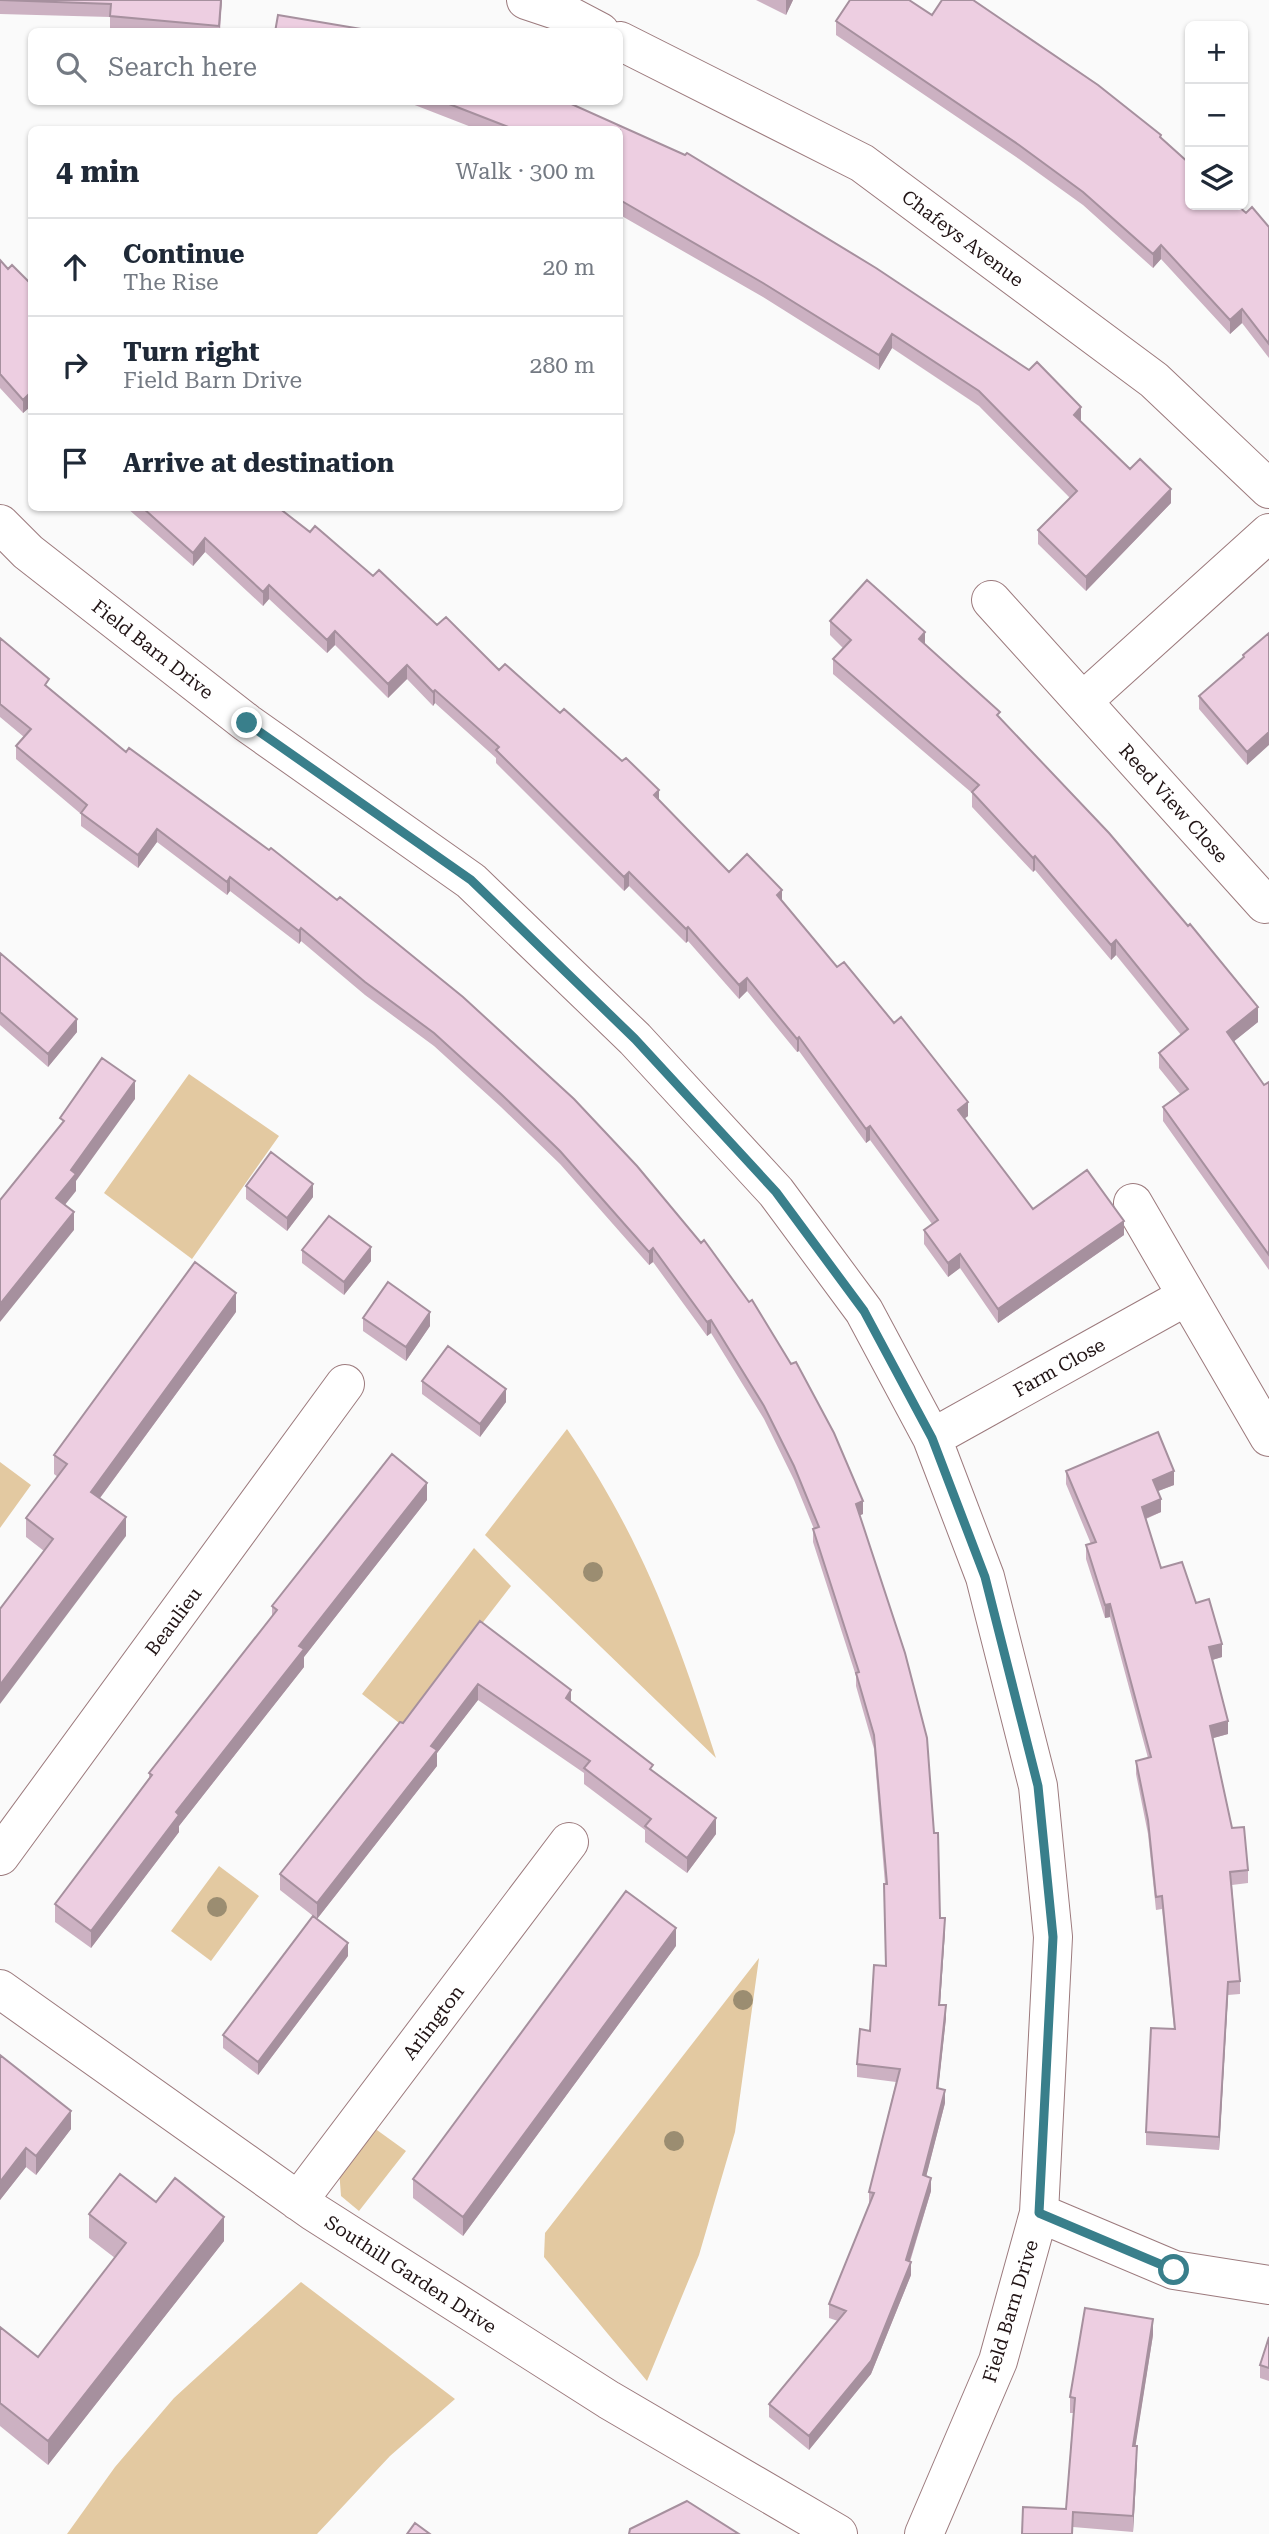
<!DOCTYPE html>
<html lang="en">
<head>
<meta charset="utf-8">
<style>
	:root { --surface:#fff; --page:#f6f6f7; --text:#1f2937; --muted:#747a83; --line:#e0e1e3 }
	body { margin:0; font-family:"Roboto Serif",serif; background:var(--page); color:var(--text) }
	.controls { position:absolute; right:21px; top:21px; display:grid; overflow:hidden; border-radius:10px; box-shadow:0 2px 5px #0004 }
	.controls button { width:63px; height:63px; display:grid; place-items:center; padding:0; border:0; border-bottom:2px solid var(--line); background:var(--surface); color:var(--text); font:35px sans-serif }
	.stop { position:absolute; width:21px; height:21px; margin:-16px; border:5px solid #397f8b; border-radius:50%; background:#fff }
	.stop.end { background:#397f8b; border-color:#fff; box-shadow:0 2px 7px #0008 }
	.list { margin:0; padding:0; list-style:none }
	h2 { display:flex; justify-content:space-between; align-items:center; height:91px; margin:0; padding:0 28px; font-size:30px }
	h2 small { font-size:23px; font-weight:400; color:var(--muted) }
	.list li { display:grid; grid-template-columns:46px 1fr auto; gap:21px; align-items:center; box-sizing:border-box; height:98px; padding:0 28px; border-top:2px solid var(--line) }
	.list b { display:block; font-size:26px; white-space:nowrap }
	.list p { margin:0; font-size:23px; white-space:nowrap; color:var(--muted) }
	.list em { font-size:23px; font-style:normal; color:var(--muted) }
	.icon { flex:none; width:38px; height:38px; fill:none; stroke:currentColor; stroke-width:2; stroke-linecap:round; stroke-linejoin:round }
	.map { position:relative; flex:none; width:1269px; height:2534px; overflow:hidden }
	.search { position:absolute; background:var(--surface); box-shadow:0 2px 5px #0004; left:28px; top:28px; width:595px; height:77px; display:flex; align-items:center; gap:18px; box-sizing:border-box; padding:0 24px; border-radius:10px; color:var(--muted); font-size:26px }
	.panel { position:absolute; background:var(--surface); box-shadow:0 2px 5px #0004; left:28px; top:126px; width:595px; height:385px; border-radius:10px }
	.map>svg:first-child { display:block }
</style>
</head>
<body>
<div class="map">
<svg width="1269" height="2534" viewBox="0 0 1269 2534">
	<rect width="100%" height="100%" fill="#fafafa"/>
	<path fill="#e3c9a1" d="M189,1074L279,1136L192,1259L104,1193Z
		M567,1429C641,1537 677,1635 716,1758L485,1535Z
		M0,1462L31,1485L0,1528Z
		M474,1548L511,1586L403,1726L362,1694Z
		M219,1866L259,1896L211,1961L171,1931Z
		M759,1958L735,2132L699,2255L647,2381L544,2257L545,2233Z
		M370,2125L406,2151L359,2211L341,2196L339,2169Z
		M301,2282L455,2399L390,2456L317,2534H67L115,2467L174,2398Z"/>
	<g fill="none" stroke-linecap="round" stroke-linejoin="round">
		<defs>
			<path id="minor" d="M526,0L562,12L600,32
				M620,41L862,163L1154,380L1269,489
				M0,524L28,552L247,723L471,881L635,1039L776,1192L864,1311L932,1438L985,1577L1038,1786L1053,1937L1039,2213L998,2361L924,2534
				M991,600L1265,904
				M1083,701L1269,533
				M1133,1203L1269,1437
				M932,1438L1187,1296
				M0,1856L345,1384
				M0,1989L314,2212L609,2400L838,2534
				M298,2201L569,1842
				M1039,2213L1174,2270L1269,2285"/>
		</defs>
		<use href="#minor" stroke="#9c7a7d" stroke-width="40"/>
		<use href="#minor" stroke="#fff" stroke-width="38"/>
	</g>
	<g fill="#9b8d71">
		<circle cx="593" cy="1572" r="10"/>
		<circle cx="217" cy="1907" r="10"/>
		<circle cx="743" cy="2000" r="10"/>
		<circle cx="674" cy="2141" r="10"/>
	</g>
	<path fill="#ccb1c2" d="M0,0H222L220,32H135L110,29V17L0,14Z
		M756,0H793L786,15Z
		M932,15L1161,138L1246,213L1269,227V358L1242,323L1230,334L1161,259L1153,268L1083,205L1019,159L836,35V21Z
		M407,102H567L685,155L687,153L876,268L1029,370L1037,362L1081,407V422L1130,469L1140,459L1171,489V503L1086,591L1038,544V530L1070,498L979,406L892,348L879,370L763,297L620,215V130H479Z
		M0,260L8,269L32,285V408L30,407L23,413L0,388Z
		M127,508H279L310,532L373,576L499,670L659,801L729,872L782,901L837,967L968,1116L964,1119L1033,1209L1124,1235L998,1323L960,1268L948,1277L924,1244V1230L932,1224L870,1140L866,1143L799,1051L797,1052L747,991L739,999L688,941L686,943L629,886L624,891L496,763V758L435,703L433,706L407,679L388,698L335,645L327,653L269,599L263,606L205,552L193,566Z
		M830,621L925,644L1000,719L1258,1022L1234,1041L1264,1085L1269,1082V1270L1163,1121V1107L1180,1094L1159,1068V1053L1181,1035L1116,955L1111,960L1035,870L1033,872L972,807V793L833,674V659L843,648L830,635Z
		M1269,633L1247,765L1199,709V696L1243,659V655Z
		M0,638L49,688L126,752L463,997L863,1514L860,1515L940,1918L945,1931L940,2005L946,2018L938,2089L945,2103L926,2176L931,2191L910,2262L911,2275L871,2374L809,2450L769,2417V2404L838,2321L829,2318V2304L869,2205V2192L896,2082L857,2077V2064L870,2031L885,1966V1884L874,1749L856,1686V1676L813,1542V1529H814L794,1480L764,1419L711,1333L707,1336L653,1262L649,1265L560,1164L501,1107L434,1046L365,995L301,941L299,944L230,891L227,895L157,842L138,868L81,826V814L16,759V746L24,737L0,717Z
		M0,953L77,1032L48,1067L0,1025Z
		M246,1186L313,1197L287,1231L246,1199Z
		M302,1250L371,1261L344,1295L302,1263Z
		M236,1312L100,1498L126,1536L44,1551L26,1537V1518L58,1477L54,1474V1455Z
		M363,1318L430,1326L406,1361L363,1331Z
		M422,1381L506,1402L480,1437L422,1394Z
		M1066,1471L1174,1485L1158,1491L1161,1512L1146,1519L1161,1568L1196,1603L1222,1657L1212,1660L1228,1734L1213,1738L1232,1828L1248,1870V1883L1232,1885L1240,1981V1994L1228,1995L1219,2150L1146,2145V2132L1174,2029L1162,1909L1156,1910L1148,1834L1136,1774V1761L1148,1758L1110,1617L1105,1618L1086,1559V1545L1091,1544L1066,1484Z
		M427,1500L304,1657V1667L179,1826V1832L91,1948L55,1922V1904L149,1778V1773L272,1617V1606Z
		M480,1621L571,1702L653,1772L716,1834L687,1873L645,1842V1830L584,1784V1773L478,1700L437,1753V1766L317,1919L280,1890V1874L403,1723Z
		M676,1946L463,2236L413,2198V2179Z
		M348,1956L258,2075L223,2048V2035Z
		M0,2055L71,2129L36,2175L26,2167L0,2200Z
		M156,2202L224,2241L48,2465L0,2426V2327L38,2357L115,2258L89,2238V2214Z
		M1153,2335L1135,2446L1137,2462L1133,2532L1073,2527L1066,2509L1073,2413H1070V2397Z
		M1269,2337V2381L1260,2378V2365Z"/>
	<path fill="#a6909e" d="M221,0H222L219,32V26Z
		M786,0H793L786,15Z
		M1161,245V259L1153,268V254Z
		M1242,309V323L1230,334V320Z
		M892,334V348L879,370V355Z
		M30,393V407L23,413V400Z
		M1081,407V422L1074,415Z
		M1171,489V503L1086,591V577Z
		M205,538V552L193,566V553Z
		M269,585V599L263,606V592Z
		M335,631V645L327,653V640Z
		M925,632V647L919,639Z
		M407,665V679L388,698V684Z
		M435,690V703L433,706V692Z
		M1269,732V745L1247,765V752Z
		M659,790V804L654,795Z
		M157,829V842L138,868V855Z
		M1035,856V870L1033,872V858Z
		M629,872V886L624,891V877Z
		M230,877V891L227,895V882Z
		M782,890V904L777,895Z
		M688,927V941L686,943V929Z
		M301,928V941L299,944V931Z
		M1116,940V955L1111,960V945Z
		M747,978V991L739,999V985Z
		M1258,1007V1022L1227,1047V1032Z
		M77,1019V1032L48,1067V1054Z
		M799,1037V1051L797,1052V1039Z
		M135,1081V1099L76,1181V1191L56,1216V1198L71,1170Z
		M968,1102V1116L958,1123V1110Z
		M870,1126V1140L866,1143V1129Z
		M313,1184V1197L287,1231V1218Z
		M74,1212V1230L0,1322V1304Z
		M1124,1221V1235L998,1323V1309Z
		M371,1247V1261L344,1295V1282Z
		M653,1248V1262L649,1265V1252Z
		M960,1254V1268L948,1277V1263Z
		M236,1293V1312L91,1510V1492Z
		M430,1312V1326L406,1361V1347Z
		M711,1320V1333L707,1336V1322Z
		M506,1389V1402L480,1437V1424Z
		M1174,1471V1485L1153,1493V1480Z
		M427,1483V1500L304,1657V1667L179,1826V1832L91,1948V1931L176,1812L299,1646Z
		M1161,1499V1512L1142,1520V1507Z
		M863,1501V1514L856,1517V1504Z
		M126,1517V1536L0,1704V1685Z
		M1110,1604V1617L1105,1618V1605Z
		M1222,1644V1657L1209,1661V1647Z
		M478,1684V1700L437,1753V1766L317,1919V1903L431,1746Z
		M571,1690V1706L566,1698Z
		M1228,1721V1734L1210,1739V1726Z
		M716,1818V1834L687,1873V1858Z
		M945,1918V1931L939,2018V2005Z
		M676,1928V1946L463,2236V2217Z
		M348,1943V1956L258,2075V2062Z
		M1228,1982V1995L1219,2150V2137Z
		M946,2005V2018L937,2101V2088Z
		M945,2090V2103L923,2189V2175Z
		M71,2111V2129L36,2175V2156Z
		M26,2148V2167L0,2200V2182Z
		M931,2178V2191L906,2273V2260Z
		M224,2217V2241L48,2465V2441Z
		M911,2262V2275L871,2374L809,2450V2436Z
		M1153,2319V2335L1133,2462V2446Z
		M1137,2446V2462L1133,2532V2516Z"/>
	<path fill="#edcee1" stroke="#a6909e" stroke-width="2" d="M0,0H221L219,26L110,16L111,4Z
		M850,0H909L932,15L942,0H973L1098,85L1161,135L1160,137L1190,164V205H1237L1246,213L1252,207L1269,227V344L1242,309L1230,320L1161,245L1153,254L1083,192L1019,145L836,21Z
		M278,15L379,32H275Z
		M444,102H567L685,155L687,153L876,268L1029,370L1037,362L1081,407L1074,415L1130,469L1140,459L1171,489L1086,577L1038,530L1077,491L979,391L892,334L879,355L763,283L620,200V130H516Z
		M0,260L8,269L12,265L32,285V394L30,393L23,400L0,374Z
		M143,508H279L310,532L315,526L373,576L379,570L437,625L446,617L499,670L505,664L560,713L564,709L622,761L626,758L659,790L654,795L729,872L747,854L782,890L777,895L837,967L844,962L894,1023L901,1017L968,1102L958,1110L1033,1209L1087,1170L1124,1221L998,1309L960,1254L948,1263L924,1230L938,1220L870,1126L866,1129L799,1037L797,1039L747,978L739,985L688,927L686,929L629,872L624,877L496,750L499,747L435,690L433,692L407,665L388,684L335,631L327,640L269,585L263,592L205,538L193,553Z
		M867,580L925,632L919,639L1000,712L997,715L1109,833L1188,926L1190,924L1258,1007L1227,1032L1264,1085L1269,1082V1255L1163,1107L1188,1089L1159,1053L1188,1029L1116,940L1111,945L1035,856L1033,858L972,792L979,785L833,659L851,640L830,621Z
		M1269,633V732L1247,752L1199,696L1244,657L1243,655Z
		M0,638L49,679L45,685L126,752L129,748L269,850L271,848L337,900L340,897L463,997L574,1099L637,1166L701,1243L704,1240L749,1302L752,1300L791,1364L796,1362L834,1433L863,1501L856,1504L905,1653L927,1738L934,1833H938L940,1918H945L939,2005H946L937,2088L945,2090L923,2175L931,2178L906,2260L911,2262L871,2361L809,2436L769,2404L846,2311L829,2304L874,2193L869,2192L900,2069L857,2064L860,2029L870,2031L874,1965L886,1966L884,1884H887L874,1735L856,1673L859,1672L813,1529L819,1527L794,1466L764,1406L711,1320L707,1322L653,1248L649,1252L560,1151L501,1094L434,1033L365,982L301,928L299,931L230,877L227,882L157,829L138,855L81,813L87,805L16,746L31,729L0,704Z
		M0,953L77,1019L48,1054L0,1012Z
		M102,1058L135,1081L71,1170L76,1174L56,1198L74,1212L0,1304V1200L64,1121L60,1118Z
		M271,1152L313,1184L287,1218L246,1186Z
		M329,1216L371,1247L344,1282L302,1250Z
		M195,1262L236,1293L91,1492L126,1517L0,1685V1609L53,1539L26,1518L67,1464L54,1455Z
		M388,1282L430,1312L406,1347L363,1318Z
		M448,1346L506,1389L480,1424L422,1381Z
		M1158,1432L1174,1471L1153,1480L1161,1499L1142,1507L1161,1568L1182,1562L1196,1603L1209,1599L1222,1644L1209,1647L1228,1721L1210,1726L1232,1828L1244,1827L1248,1870L1230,1872L1240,1981L1228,1982L1219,2137L1146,2132L1151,2028L1175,2029L1162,1896L1156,1897L1148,1820L1136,1761L1151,1757L1110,1604L1105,1605L1086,1545L1096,1542L1066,1471Z
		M392,1454L427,1483L299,1646L304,1649L176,1812L179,1815L91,1931L55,1904L152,1775L149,1773L277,1610L272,1606Z
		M480,1621L571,1690L566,1698L653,1765L650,1769L716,1818L687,1858L645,1826L651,1819L584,1768L590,1761L478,1684L431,1746L437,1750L317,1903L280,1874L400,1722L403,1723Z
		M626,1891L676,1928L463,2217L413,2179Z
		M313,1916L348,1943L258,2062L223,2035Z
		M0,2055L71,2111L36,2156L26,2148L0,2182Z
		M120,2174L156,2202L175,2178L224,2217L48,2441L0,2403V2327L38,2357L126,2243L89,2214Z
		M1085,2308L1153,2319L1133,2446H1137L1133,2516L1073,2512L1072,2534H1022L1023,2507L1066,2509L1075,2398L1070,2397Z
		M1269,2337V2368L1260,2365Z
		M687,2501L739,2534H629L630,2529Z
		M415,2523L430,2534H407Z"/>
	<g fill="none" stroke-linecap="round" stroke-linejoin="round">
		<path stroke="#397f8b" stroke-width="9" d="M247,723L471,880L635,1039L776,1192L864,1311L932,1438L985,1577L1038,1786L1053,1937L1039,2213L1174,2270"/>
	</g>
	<g text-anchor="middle" stroke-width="5" stroke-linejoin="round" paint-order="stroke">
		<g font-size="19" fill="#211415" stroke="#fff">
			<text transform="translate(963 238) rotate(37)" y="7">Chafeys Avenue</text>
			<text transform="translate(153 649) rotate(38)" y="7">Field Barn Drive</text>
			<text transform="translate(1174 803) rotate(48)" y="7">Reed View Close</text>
			<text transform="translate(1059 1367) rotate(-29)" y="7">Farm Close</text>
			<text transform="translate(173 1621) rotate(-53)" y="7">Beaulieu</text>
			<text transform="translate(433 2022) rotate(-53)" y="7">Arlington</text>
			<text transform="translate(411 2274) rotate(33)" y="7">Southill Garden Drive</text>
			<text transform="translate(1010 2311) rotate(-73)" y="7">Field Barn Drive</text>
		</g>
	</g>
</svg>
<div class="controls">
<button>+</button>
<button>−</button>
<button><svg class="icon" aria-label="layers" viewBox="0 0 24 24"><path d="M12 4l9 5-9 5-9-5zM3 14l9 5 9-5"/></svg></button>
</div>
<div class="stop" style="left:1174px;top:2270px"></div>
<div class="stop end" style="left:247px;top:723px"></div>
<div class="search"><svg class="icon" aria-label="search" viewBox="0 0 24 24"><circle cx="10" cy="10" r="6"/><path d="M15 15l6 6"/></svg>Search here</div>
<section class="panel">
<h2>4 min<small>Walk · 300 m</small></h2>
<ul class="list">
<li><svg class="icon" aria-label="ahead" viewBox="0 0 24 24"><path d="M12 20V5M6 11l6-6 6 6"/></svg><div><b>Continue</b><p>The Rise</p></div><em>20 m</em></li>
<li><svg class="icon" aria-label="right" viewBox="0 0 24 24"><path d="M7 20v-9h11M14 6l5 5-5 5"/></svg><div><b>Turn right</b><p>Field Barn Drive</p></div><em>280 m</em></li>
<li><svg class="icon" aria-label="arrive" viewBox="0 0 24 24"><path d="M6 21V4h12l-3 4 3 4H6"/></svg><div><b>Arrive at destination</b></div></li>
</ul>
</section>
</div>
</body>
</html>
